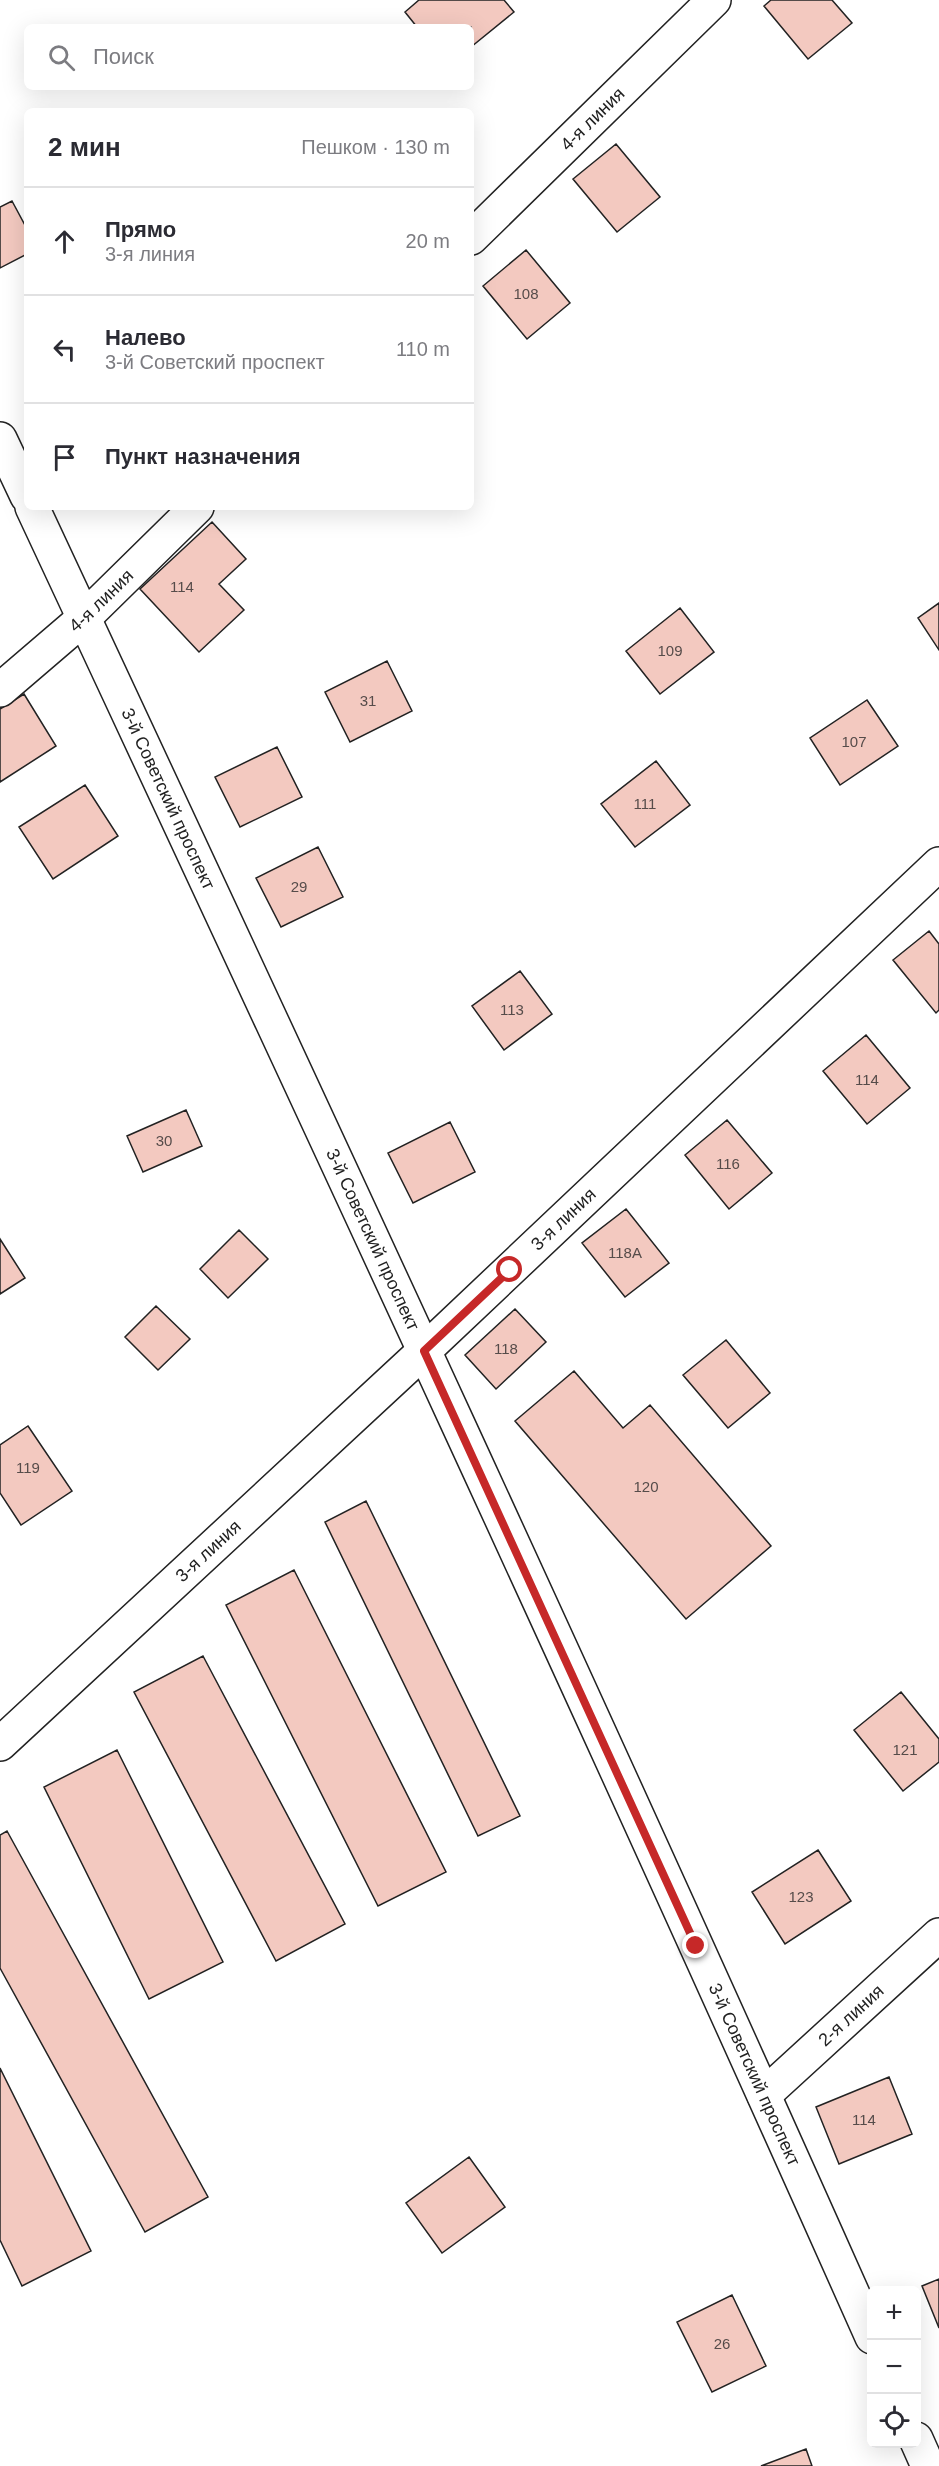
<!DOCTYPE html>
<html lang="ru">
<head>
<meta charset="utf-8">
<style>
	:root { --surface:#fff; --page:#f7f7f7; --text:#2b2b33; --muted:#7c7c81; --line:#e1e1e2 }
	body { margin:0; font-family:Helvetica,sans-serif; background:var(--page); color:var(--text) }
	.controls { position:absolute; right:18px; bottom:18px; display:grid; overflow:hidden; border-radius:9px; box-shadow:0 6px 24px #0002 }
	.controls button { width:54px; height:54px; display:grid; place-items:center; padding:0; border:0; border-bottom:2px solid var(--line); background:var(--surface); color:var(--text); font:30px sans-serif }
	.stop { position:absolute; width:18px; height:18px; margin:-14px; border:4px solid #c62828; border-radius:50%; background:#fff }
	.stop.end { background:#c62828; border-color:#fff; box-shadow:0 2px 6px #0008 }
	.list { margin:0; padding:0; list-style:none }
	h2 { display:flex; justify-content:space-between; align-items:center; height:78px; margin:0; padding:0 24px; font-size:26px }
	h2 small { font-size:20px; font-weight:400; color:var(--muted) }
	.list li { display:grid; grid-template-columns:39px 1fr auto; gap:18px; align-items:center; box-sizing:border-box; height:108px; padding:0 24px; border-top:2px solid var(--line) }
	.list b { display:block; font-size:22px; white-space:nowrap }
	.list p { margin:0; font-size:20px; white-space:nowrap; color:var(--muted) }
	.list em { font-size:20px; font-style:normal; color:var(--muted) }
	.icon { flex:none; width:33px; height:33px; fill:none; stroke:currentColor; stroke-width:2; stroke-linecap:round; stroke-linejoin:round }
	.map { position:relative; flex:none; width:939px; height:2466px; overflow:hidden }
	.search { position:absolute; background:var(--surface); box-shadow:0 6px 24px #0002; left:24px; top:24px; width:450px; height:66px; display:flex; align-items:center; gap:15px; box-sizing:border-box; padding:0 21px; border-radius:9px; color:var(--muted); font-size:22px }
	.panel { position:absolute; background:var(--surface); box-shadow:0 6px 24px #0002; left:24px; top:108px; width:450px; height:402px; border-radius:9px }
	.map>svg:first-child { display:block }
</style>
</head>
<body>
<div class="map">
<svg width="939" height="2466" viewBox="0 0 939 2466">
	<rect width="100%" height="100%" fill="#fff"/>
	<path fill="#f3c9c0" stroke="#222" stroke-width="1.5" d="M419,0H504L514,12L471,47V27H417L405,12Z
		M771,0H832L852,23L808,59L764,6Z
		M616,144L660,197L617,232L573,179Z
		M12,201L27,229V254L0,268V207Z
		M526,250L570,303L527,339L483,286Z
		M212,522L246,559L219,584L244,610L199,652L140,589Z
		M939,603V650L918,618Z
		M680,608L714,652L660,694L626,651Z
		M387,661L412,711L350,742L325,692Z
		M24,694L56,746L0,782V709Z
		M867,700L898,746L840,785L810,738Z
		M277,747L302,797L240,827L215,777Z
		M656,761L690,805L635,847L601,804Z
		M85,785L118,836L53,879L19,827Z
		M318,847L343,897L281,927L256,878Z
		M929,931L939,944V1010L936,1013L893,960Z
		M520,971L552,1014L504,1050L472,1006Z
		M866,1035L910,1088L867,1124L823,1071Z
		M186,1110L202,1146L143,1172L127,1136Z
		M727,1120L772,1173L729,1209L685,1155Z
		M450,1122L475,1172L413,1203L388,1153Z
		M626,1209L669,1263L625,1297L582,1243Z
		M239,1230L268,1259L228,1298L200,1269Z
		M0,1239L25,1278L0,1294Z
		M156,1306L190,1339L158,1370L125,1337Z
		M515,1309L546,1342L496,1389L465,1355Z
		M726,1340L770,1393L728,1428L683,1375Z
		M574,1371L623,1428L650,1405L771,1546L686,1619L515,1421Z
		M28,1426L72,1491L21,1525L0,1493V1445Z
		M366,1501L520,1816L478,1836L325,1522Z
		M294,1570L446,1872L378,1906L226,1605Z
		M203,1656L345,1924L276,1961L134,1692Z
		M901,1692L939,1739V1762L903,1791L854,1730Z
		M117,1750L223,1962L149,1999L44,1787Z
		M7,1831L208,2197L145,2232L0,1968V1835Z
		M818,1850L851,1901L785,1944L752,1892Z
		M0,2068L91,2251L22,2286L0,2240Z
		M889,2077L912,2134L839,2164L816,2107Z
		M469,2157L505,2207L442,2253L406,2203Z
		M939,2279V2328L922,2286Z
		M732,2295L766,2366L712,2392L677,2322Z
		M806,2449L812,2466H761Z"/>
	<g fill="none" stroke-linecap="round" stroke-linejoin="round">
		<defs>
			<g id="minor">
				<path id="s1" d="M471,238L714,0"/>
				<path d="M0,439L27,496"/>
				<path id="s2" d="M32,507C316,1115 599,1724 872,2337"/>
				<path id="s3" d="M0,690L84,618L197,507"/>
				<path id="s4" d="M0,1744L424,1351L939,864"/>
				<path id="s5" d="M764,2095L939,1935"/>
				<path d="M916,2439L928,2466"/>
			</g>
		</defs>
		<use href="#minor" stroke="#222" stroke-width="36"/>
		<use href="#minor" stroke="#fff" stroke-width="33"/>
	</g>
	<g fill="none" stroke-linecap="round" stroke-linejoin="round">
		<path stroke="#c62828" stroke-width="8" d="M510,1270L424,1351L696,1946"/>
	</g>
	<g text-anchor="middle" stroke-width="4.5" stroke-linejoin="round" paint-order="stroke">
		<g font-size="15" fill="#564c4a">
			<text x="526" y="299">108</text>
			<text x="182" y="592">114</text>
			<text x="670" y="656">109</text>
			<text x="368" y="706">31</text>
			<text x="854" y="747">107</text>
			<text x="645" y="809">111</text>
			<text x="299" y="892">29</text>
			<text x="512" y="1015">113</text>
			<text x="867" y="1085">114</text>
			<text x="164" y="1146">30</text>
			<text x="728" y="1169">116</text>
			<text x="625" y="1258">118А</text>
			<text x="506" y="1354">118</text>
			<text x="28" y="1473">119</text>
			<text x="646" y="1492">120</text>
			<text x="905" y="1755">121</text>
			<text x="801" y="1902">123</text>
			<text x="864" y="2125">114</text>
			<text x="722" y="2349">26</text>
		</g>
		<g font-size="18" fill="#222" stroke="#fff">
			<text dy="6" stroke="none"><textPath href="#s1" startOffset="170">4-я линия</textPath></text>
			<text dy="6" stroke="none"><textPath href="#s3" startOffset="135">4-я линия</textPath></text>
			<text dy="6" stroke="none"><textPath href="#s2" startOffset="322">3-й Советский проспект</textPath></text>
			<text dy="6" stroke="none"><textPath href="#s4" startOffset="770">3-я линия</textPath></text>
			<text dy="6" stroke="none"><textPath href="#s2" startOffset="808">3-й Советский проспект</textPath></text>
			<text dy="6" stroke="none"><textPath href="#s4" startOffset="284">3-я линия</textPath></text>
			<text dy="6" stroke="none"><textPath href="#s5" startOffset="118">2-я линия</textPath></text>
			<text dy="6" stroke="none"><textPath href="#s2" startOffset="1726">3-й Советский проспект</textPath></text>
		</g>
	</g>
</svg>
<div class="controls">
<button>+</button>
<button>−</button>
<button><svg class="icon" aria-label="locate" viewBox="0 0 24 24"><circle cx="12" cy="12" r="6"/><path d="M12 2v4M12 18v4M2 12h4M18 12h4"/></svg></button>
</div>
<div class="stop" style="left:510px;top:1270px"></div>
<div class="stop end" style="left:696px;top:1946px"></div>
<div class="search"><svg class="icon" aria-label="search" viewBox="0 0 24 24"><circle cx="10" cy="10" r="6"/><path d="M15 15l6 6"/></svg>Поиск</div>
<section class="panel">
<h2>2 мин<small>Пешком · 130 m</small></h2>
<ul class="list">
<li><svg class="icon" aria-label="ahead" viewBox="0 0 24 24"><path d="M12 20V5M6 11l6-6 6 6"/></svg><div><b>Прямо</b><p>3-я линия</p></div><em>20 m</em></li>
<li><svg class="icon" aria-label="left" viewBox="0 0 24 24"><path d="M17 20v-9H6M10 6l-5 5 5 5"/></svg><div><b>Налево</b><p>3-й Советский проспект</p></div><em>110 m</em></li>
<li><svg class="icon" aria-label="arrive" viewBox="0 0 24 24"><path d="M6 21V4h12l-3 4 3 4H6"/></svg><div><b>Пункт назначения</b></div></li>
</ul>
</section>
</div>
</body>
</html>
